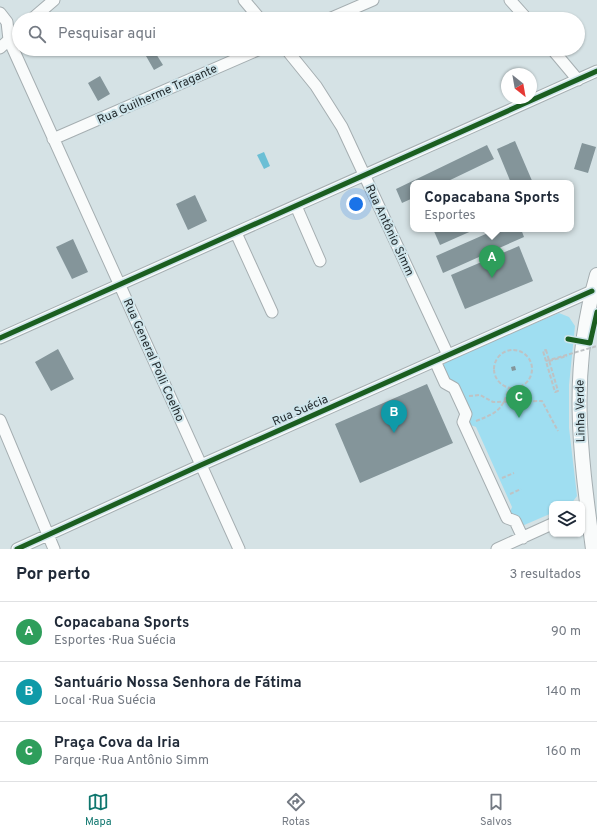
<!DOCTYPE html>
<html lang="pt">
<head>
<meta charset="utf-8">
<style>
	:root { --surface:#fff; --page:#f6f6f7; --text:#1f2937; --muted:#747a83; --line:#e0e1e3; --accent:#0f766e }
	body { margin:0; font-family:Overpass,sans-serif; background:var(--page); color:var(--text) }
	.controls { position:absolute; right:12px; bottom:12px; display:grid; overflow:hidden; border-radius:8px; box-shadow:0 1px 3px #0004 }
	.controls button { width:36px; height:36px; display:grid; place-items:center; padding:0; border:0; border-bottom:1px solid var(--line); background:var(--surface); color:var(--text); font:20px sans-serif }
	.compass { position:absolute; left:501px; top:68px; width:36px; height:36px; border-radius:50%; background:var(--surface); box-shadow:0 1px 3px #0004; rotate:149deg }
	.you { position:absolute; left:356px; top:204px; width:14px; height:14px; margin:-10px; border:3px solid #fff; border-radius:50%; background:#1a73e8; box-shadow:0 0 0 6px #1a73e833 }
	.badge { display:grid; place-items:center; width:26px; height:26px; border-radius:50%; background:var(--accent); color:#fff; font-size:13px; font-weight:700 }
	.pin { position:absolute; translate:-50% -33px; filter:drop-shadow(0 1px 2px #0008) }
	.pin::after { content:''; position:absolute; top:21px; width:14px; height:12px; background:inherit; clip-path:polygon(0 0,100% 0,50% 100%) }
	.popup { position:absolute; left:410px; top:180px; width:164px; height:52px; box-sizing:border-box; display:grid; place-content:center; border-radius:8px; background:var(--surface); filter:drop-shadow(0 1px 3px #0005); font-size:13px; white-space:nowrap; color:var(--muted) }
	.popup b { font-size:15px; color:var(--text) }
	.popup::after { content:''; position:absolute; left:50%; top:100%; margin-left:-8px; border:8px solid transparent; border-top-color:var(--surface) }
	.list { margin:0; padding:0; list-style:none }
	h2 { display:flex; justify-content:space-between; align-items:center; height:52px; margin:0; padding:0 16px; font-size:17px }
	h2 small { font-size:13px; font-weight:400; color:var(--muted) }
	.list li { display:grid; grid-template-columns:26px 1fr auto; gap:12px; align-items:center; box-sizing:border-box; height:60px; padding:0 16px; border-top:1px solid var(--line) }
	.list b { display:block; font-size:15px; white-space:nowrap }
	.list p { margin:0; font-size:13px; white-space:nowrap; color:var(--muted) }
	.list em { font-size:13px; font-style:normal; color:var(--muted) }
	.icon { flex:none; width:22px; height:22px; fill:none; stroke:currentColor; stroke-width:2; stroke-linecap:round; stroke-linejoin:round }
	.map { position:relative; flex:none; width:597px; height:549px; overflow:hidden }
	.search { position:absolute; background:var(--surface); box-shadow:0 1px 3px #0004; left:12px; right:12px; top:12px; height:44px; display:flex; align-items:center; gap:10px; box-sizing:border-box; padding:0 14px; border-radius:22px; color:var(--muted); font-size:15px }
	.sheet { height:232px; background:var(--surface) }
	nav { display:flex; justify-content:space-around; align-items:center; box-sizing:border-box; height:56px; border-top:1px solid var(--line); background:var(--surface); font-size:11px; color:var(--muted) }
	nav a { display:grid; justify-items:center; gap:2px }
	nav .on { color:var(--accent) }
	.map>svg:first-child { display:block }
</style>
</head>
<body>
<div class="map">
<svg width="597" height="549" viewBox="0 0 597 549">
	<rect width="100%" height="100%" fill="#d5e2e5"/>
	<path fill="#9fdef1" d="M559,313L569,317L575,326L569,385V428L577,496L571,504H552V513L522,526L509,515L512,507L476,427L468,424L443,366L446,361Z"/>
	<path fill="#6bbfd5" d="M264,152L270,166L264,169L257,155Z"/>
	<path fill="#84959a" d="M223,15L224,19H215Z
		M142,49H153L163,65L154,70Z
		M100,76L110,94L98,101L88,83Z
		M515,141L533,183H511L497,149Z
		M582,143L596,147L588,173L574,169Z
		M487,145L494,159L444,183H413V198L402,203L396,189Z
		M195,195L207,221L188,230L176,204Z
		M433,229H476L440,245Z
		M497,229H521L524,237L443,273L436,256Z
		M73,239L88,272L72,279L56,247Z
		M519,246L533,281L465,309L451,275Z
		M58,349L74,379L51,391L35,362Z
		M515,366L516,370L512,371L511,367Z
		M427,384L453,443L360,483L335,424Z"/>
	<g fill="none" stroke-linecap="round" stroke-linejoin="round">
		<defs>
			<path id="minor" d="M244,0L260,19
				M510,0L527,19
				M0,13L7,22L9,40L239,549
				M32,19L54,0
				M329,19L373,0
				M0,48L19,31
				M286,49L316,86L342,127L448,355
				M552,49L578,80
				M53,139L260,49
				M296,206L320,261
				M236,233L272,312
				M0,338L597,71
				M435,361L445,383L454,388L466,414L463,422L507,518L515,521L523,538
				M0,420L54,549
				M17,549L201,465L592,291
				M497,549L552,524"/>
			<path id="major" d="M593,549C580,451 569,372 597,275"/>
		</defs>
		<use href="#minor" stroke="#a5aeb1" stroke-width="13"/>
		<use href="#major" stroke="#a5aeb1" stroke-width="16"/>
		<path stroke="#bec2c4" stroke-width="2" stroke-dasharray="4 2" stroke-linecap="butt" d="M546,350L558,391L555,392L543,351Z
			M494 369a19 19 0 1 1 38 0a19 19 0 1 1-38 0Z
			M549,361L567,356
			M469,396L480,395L493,402L542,401L558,431
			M476,421C497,413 503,410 509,387
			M502,478L514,473
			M510,494L521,489"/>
		<use href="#minor" stroke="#f9fbfb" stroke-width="11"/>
		<use href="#major" stroke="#f9fbfb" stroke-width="14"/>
		<path stroke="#bec2c4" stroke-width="2" stroke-dasharray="4 2" stroke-linecap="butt" d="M546,361L597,346"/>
		<defs>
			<path id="cycleway" d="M0,338L597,71
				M568,339L590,343L597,312
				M17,549L201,465L592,291"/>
		</defs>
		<use href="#cycleway" stroke="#cfe5eb" stroke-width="8"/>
		<use href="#cycleway" stroke="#1b5e20" stroke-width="5"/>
	</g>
	<g text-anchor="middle" stroke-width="4" stroke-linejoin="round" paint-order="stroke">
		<g font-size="12" fill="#1f272a" stroke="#cfe5eb">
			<text transform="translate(157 94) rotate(-24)" y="4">Rua Guilherme Tragante</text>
			<text transform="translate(390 230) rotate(65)" y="4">Rua Antônio Simm</text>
			<text transform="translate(154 360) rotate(66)" y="4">Rua General Polli Coelho</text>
			<text transform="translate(300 410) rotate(-24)" y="4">Rua Suécia</text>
			<text transform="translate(580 411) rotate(-91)" y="4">Linha Verde</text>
		</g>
	</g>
</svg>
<div class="controls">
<button><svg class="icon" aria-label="layers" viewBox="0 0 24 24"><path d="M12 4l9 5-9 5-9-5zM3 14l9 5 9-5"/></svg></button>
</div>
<svg class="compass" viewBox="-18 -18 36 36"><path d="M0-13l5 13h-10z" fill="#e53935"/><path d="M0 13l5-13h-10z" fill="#747a83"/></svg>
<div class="you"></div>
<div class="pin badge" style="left:492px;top:278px;background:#2e9e5b">A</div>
<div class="popup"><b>Copacabana Sports</b>Esportes</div>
<div class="pin badge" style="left:394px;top:433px;background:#0f9aa8">B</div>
<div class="pin badge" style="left:519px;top:418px;background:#2e9e5b">C</div>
<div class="search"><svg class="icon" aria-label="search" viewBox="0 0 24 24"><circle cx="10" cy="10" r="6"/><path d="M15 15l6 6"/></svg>Pesquisar aqui</div>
</div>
<section class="sheet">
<h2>Por perto<small>3 resultados</small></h2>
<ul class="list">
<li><span class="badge" style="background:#2e9e5b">A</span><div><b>Copacabana Sports</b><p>Esportes · Rua Suécia</p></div><em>90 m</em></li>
<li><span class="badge" style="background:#0f9aa8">B</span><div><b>Santuário Nossa Senhora de Fátima</b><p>Local · Rua Suécia</p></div><em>140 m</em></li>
<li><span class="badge" style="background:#2e9e5b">C</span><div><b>Praça Cova da Iria</b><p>Parque · Rua Antônio Simm</p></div><em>160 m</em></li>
</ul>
</section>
<nav>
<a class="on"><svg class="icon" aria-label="map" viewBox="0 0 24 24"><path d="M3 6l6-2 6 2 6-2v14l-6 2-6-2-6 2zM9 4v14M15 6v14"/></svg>Mapa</a>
<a><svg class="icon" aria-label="directions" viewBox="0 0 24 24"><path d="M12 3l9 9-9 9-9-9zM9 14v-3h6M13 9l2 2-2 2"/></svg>Rotas</a>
<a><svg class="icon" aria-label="saved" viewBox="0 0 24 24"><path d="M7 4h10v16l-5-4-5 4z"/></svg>Salvos</a>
</nav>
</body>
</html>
